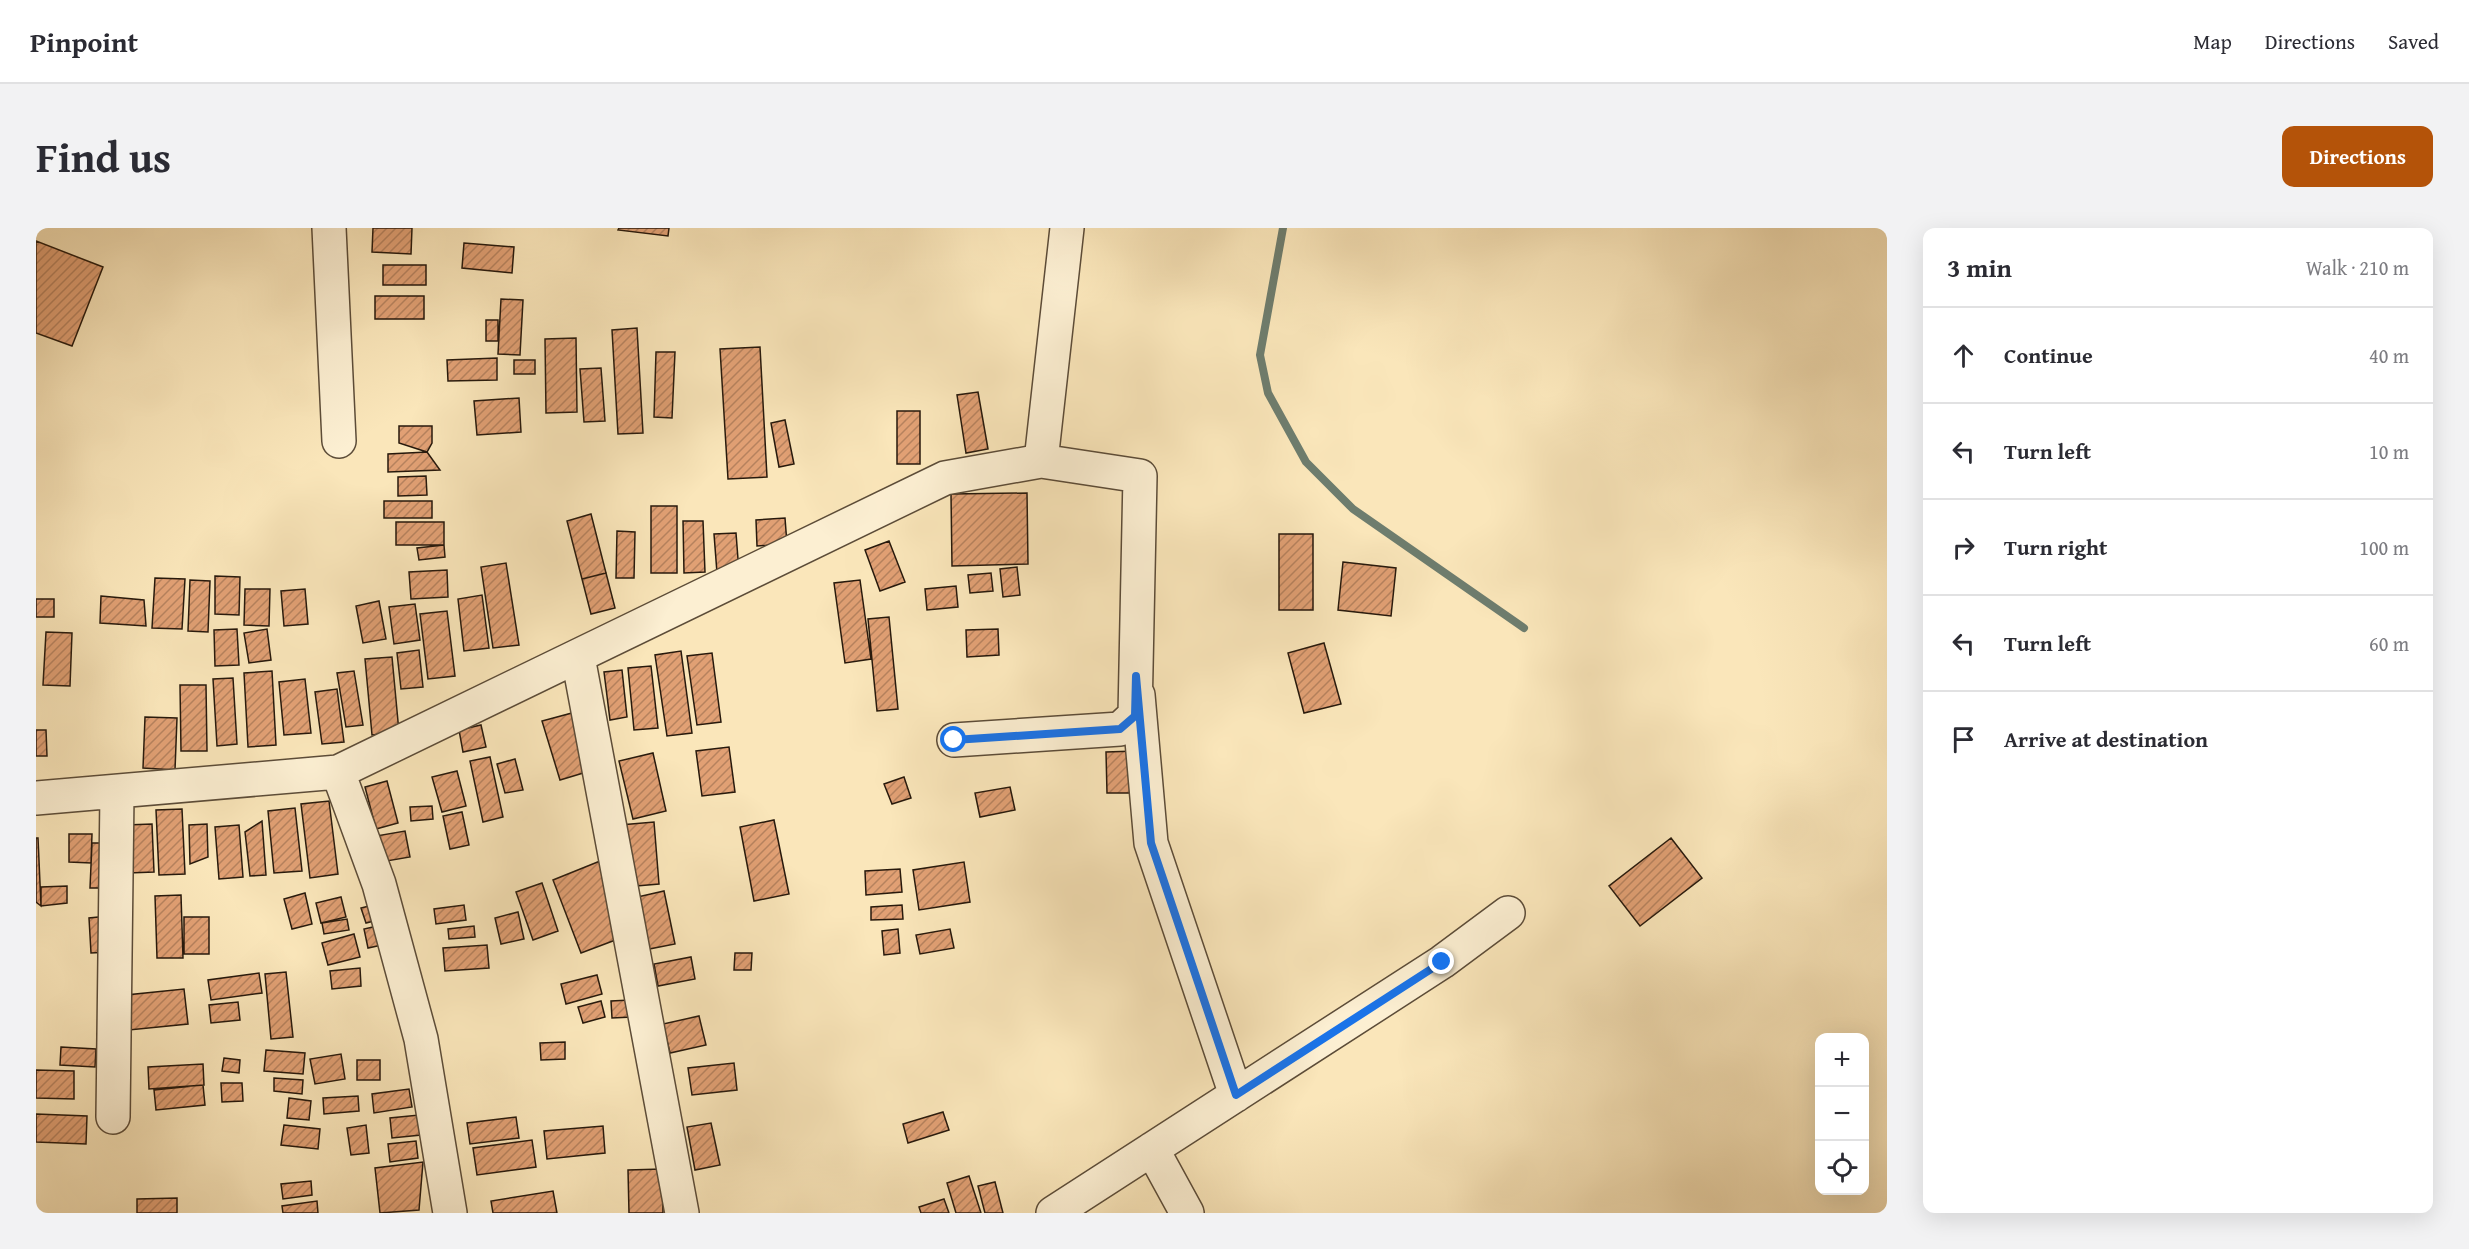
<!DOCTYPE html>
<html lang="en">
<head>
<meta charset="utf-8">
<style>
	:root { --surface:#fff; --page:#f2f2f3; --text:#2b2b33; --muted:#7c7c81; --line:#e1e1e2; --accent:#b45309 }
	body { margin:0; font-family:"Gentium Book Plus",serif; background:var(--page); color:var(--text) }
	.controls { position:absolute; right:18px; bottom:18px; display:grid; overflow:hidden; border-radius:12px; box-shadow:0 6px 24px #0002 }
	.controls button { width:54px; height:54px; display:grid; place-items:center; padding:0; border:0; border-bottom:2px solid var(--line); background:var(--surface); color:var(--text); font:30px sans-serif }
	.stop { position:absolute; width:18px; height:18px; margin:-14px; border:4px solid #1a73e8; border-radius:50%; background:#fff }
	.stop.end { background:#1a73e8; border-color:#fff; box-shadow:0 2px 6px #0008 }
	.list { margin:0; padding:0; list-style:none }
	h2 { display:flex; justify-content:space-between; align-items:center; height:78px; margin:0; padding:0 24px; font-size:26px }
	h2 small { font-size:20px; font-weight:400; color:var(--muted) }
	.list li { display:grid; grid-template-columns:39px 1fr auto; gap:18px; align-items:center; box-sizing:border-box; height:96px; padding:0 24px; border-top:2px solid var(--line) }
	.list b { display:block; font-size:22px; white-space:nowrap }
	.list em { font-size:20px; font-style:normal; color:var(--muted) }
	.icon { flex:none; width:33px; height:33px; fill:none; stroke:currentColor; stroke-width:2; stroke-linecap:round; stroke-linejoin:round }
	.map { position:relative; flex:none; width:1851px; height:985px; overflow:hidden; border-radius:12px }
	header { display:flex; align-items:center; gap:36px; box-sizing:border-box; height:84px; padding:0 30px; background:var(--surface); border-bottom:2px solid var(--line) }
	header strong { font-size:28px }
	nav { display:flex; gap:33px; margin-inline-start:auto; font-size:21px }
	.intro { display:flex; align-items:center; justify-content:space-between; box-sizing:border-box; height:144px; padding:0 36px }
	h1 { margin:0; font-size:42px }
	.button { padding:15px 27px; border-radius:12px; background:var(--accent); color:#fff; font-size:21px; font-weight:700 }
	main { display:flex; gap:36px; padding:0 36px }
	aside { flex:1; background:var(--surface); border-radius:12px; box-shadow:0 6px 24px #0002 }
	.map>svg:first-child { display:block }
</style>
</head>
<body>
<header>
<strong>Pinpoint</strong>
<nav><a>Map</a><a>Directions</a><a>Saved</a></nav>
</header>
<div class="intro"><h1>Find us</h1><a class="button">Directions</a></div>
<main>
<div class="map">
<svg width="1851" height="985" viewBox="0 0 1851 985">
	<defs>
		<pattern id="building-hatch" width="6" height="6" patternUnits="userSpaceOnUse" patternTransform="scale(1.5)"><rect width="6" height="6" fill="#e1a074"/><path d="M-1 1l2-2M0 6l6-6M5 7l2-2" fill="none" stroke="#b6825e"/></pattern>
	</defs>
	<rect width="100%" height="100%" fill="#fae6ba"/>
	<filter id="stains"><feTurbulence type="fractalNoise" baseFrequency=".00333" numOctaves="4"/><feColorMatrix values="0 0 0 0 .2 0 0 0 0 .09 0 0 0 0 .02 0 0 0 .5 -.17"/></filter>
	<radialGradient id="worn" r=".72"><stop offset=".6" stop-color="#630" stop-opacity="0"/><stop offset="1" stop-color="#630" stop-opacity=".3"/></radialGradient>
	<g fill="none" stroke-linecap="round" stroke-linejoin="round">
		<path stroke="#6e7d6e" stroke-width="8" d="M1247,0L1224,127L1232,165L1270,234L1317,281L1488,400"/>
	</g>
	<path fill="url(#building-hatch)" stroke="#27190c" stroke-width="1.5" d="M337,0H376L375,26L336,24Z
		M583,0H633L632,8L582,2Z
		M0,13L67,39L36,118L0,105Z
		M428,15L478,19L476,45L426,40Z
		M347,37H390V57H347Z
		M339,68H388V91H339Z
		M465,71L487,72L484,127L462,126Z
		M450,92H462V113H450Z
		M601,100L607,205L582,206L576,102Z
		M540,110L541,184L510,185L509,111Z
		M724,119L731,249L692,251L684,121Z
		M620,124H639L636,190L618,189Z
		M461,130V152L412,153L411,132Z
		M478,132H499V146H478Z
		M565,140L569,193L548,194L544,141Z
		M942,164L952,221L930,225L921,167Z
		M483,170L485,204L441,207L438,173Z
		M861,183H884V236H861Z
		M749,192L758,236L743,239L735,195Z
		M363,198H396V215L391,224L363,215Z
		M391,224L404,242L352,244V226Z
		M390,248L391,267L362,268V249Z
		M991,265L992,336L916,338L915,266Z
		M348,273H396V290H348Z
		M615,278H641V345H615Z
		M555,286L570,345L546,351L531,293Z
		M749,290L751,316L721,318L720,292Z
		M647,293H667L669,344L648,345Z
		M360,294H408V317H360Z
		M581,303L599,304L598,350H580Z
		M700,305L703,344L681,345L678,306Z
		M1243,306H1277V382H1243Z
		M853,313L869,354L844,363L829,322Z
		M408,317L409,329L383,332L381,320Z
		M1307,334L1360,340L1355,388L1302,382Z
		M470,335L483,417L457,420L445,339Z
		M981,339L984,367L967,369L964,341Z
		M411,342L412,369L375,371L373,344Z
		M570,345L579,380L555,386L546,351Z
		M955,345L957,363L934,365L932,347Z
		M179,348L204,349L203,387L179,386Z
		M119,350L149,351L146,401L116,400Z
		M154,352L174,353L172,404L152,403Z
		M824,352L835,431L809,435L798,355Z
		M920,358L922,379L891,382L889,361Z
		M209,361H234L233,398L208,397Z
		M269,361L272,396L248,398L245,363Z
		M446,367L453,420L428,423L422,371Z
		M65,368L108,372L110,398L64,395Z
		M0,371H18V389H0Z
		M343,373L350,411L327,415L320,378Z
		M379,376L384,412L358,416L353,379Z
		M411,383L419,448L392,451L384,386Z
		M853,389L862,481L841,483L832,391Z
		M201,401L203,437L179,438L178,402Z
		M231,401L235,432L213,435L208,405Z
		M962,401L963,427L931,429L930,402Z
		M10,404L36,405L34,458L7,457Z
		M1288,415L1305,476L1268,485L1252,425Z
		M383,422L387,459L365,461L361,425Z
		M645,423L656,505L631,508L619,427Z
		M676,425L685,494L661,497L651,428Z
		M356,429L363,504L336,507L329,431Z
		M615,438L622,500L598,502L592,440Z
		M586,442L591,489L574,492L568,444Z
		M236,443L240,517L212,519L208,445Z
		M318,443L327,497L310,499L301,445Z
		M197,450L201,516L181,518L177,451Z
		M269,451L275,505L248,507L243,454Z
		M144,457H170L171,523H145Z
		M301,461L308,514L286,516L279,464Z
		M536,485L554,543L524,552L506,493Z
		M109,489L141,490L139,542L107,540Z
		M445,497L450,519L427,524L423,502Z
		M0,502H10L11,528H0Z
		M693,519L699,564L666,568L660,523Z
		M1100,523L1101,565H1071L1070,524Z
		M617,525L630,583L597,591L583,533Z
		M454,529L467,589L447,594L434,533Z
		M479,531L487,562L469,565L461,536Z
		M421,543L430,578L406,584L396,549Z
		M868,549L875,570L856,576L848,556Z
		M351,553L362,595L340,601L329,559Z
		M974,559L979,582L944,589L939,565Z
		M293,573L302,646L274,650L265,576Z
		M396,578L397,591L375,593L374,579Z
		M259,580L266,643L238,645L232,583Z
		M146,581L149,646L123,647L120,582Z
		M426,584L433,617L414,621L407,588Z
		M738,592L753,666L718,673L704,599Z
		M226,593L230,647L214,648L209,604Z
		M618,594L623,656L589,659L584,597Z
		M116,596L118,644L92,645L90,597Z
		M171,596L172,629L154,636L153,597Z
		M203,597L207,649L183,651L179,599Z
		M369,603L374,629L345,634L340,608Z
		M33,606H56L55,635L33,634Z
		M0,610H2L5,678L0,674Z
		M1635,610L1666,650L1604,698L1573,658Z
		M56,615H70L68,660H54Z
		M569,631L598,705L545,725L517,652Z
		M928,634L934,674L883,682L877,642Z
		M864,641L866,664L830,667L829,643Z
		M506,655L522,703L497,712L480,664Z
		M31,658V675L5,678V659Z
		M628,663L639,716L608,722L597,670Z
		M269,665L276,696L256,701L248,671Z
		M145,667L147,730H121L119,668Z
		M305,669L310,689L285,695L280,675Z
		M349,674L353,689L330,695L325,680Z
		M428,677L430,692L400,696L398,681Z
		M866,677L867,691L835,692V679Z
		M482,684L488,711L465,716L459,690Z
		M72,688L74,724L55,725L53,690Z
		M148,689H173V726H148Z
		M311,691L313,702L288,706L286,695Z
		M350,696L355,715L332,720L328,701Z
		M438,698L439,709L413,711L412,701Z
		M862,701L864,725L848,727L846,703Z
		M914,701L918,720L884,726L880,707Z
		M318,706L324,729L292,737L286,715Z
		M451,717L453,740L409,743L407,720Z
		M699,725H716L715,742H698Z
		M655,729L659,751L622,758L618,736Z
		M324,740L325,758L296,761L294,743Z
		M250,744L257,809L235,811L229,746Z
		M223,745L226,765L175,772L172,752Z
		M561,747L566,766L530,776L525,756Z
		M148,761L152,796L93,802L90,767Z
		M594,772L596,789L576,790L575,773Z
		M565,773L569,789L547,795L542,779Z
		M202,774L204,792L175,795L173,777Z
		M663,788L670,817L634,825L627,796Z
		M529,814V831L505,832L504,815Z
		M25,819L60,821L59,839L24,837Z
		M230,822L269,825L267,846L228,843Z
		M305,826L309,851L279,856L274,831Z
		M188,830L204,832L203,845L186,843Z
		M321,832H344V852H321Z
		M698,835L701,862L656,867L652,840Z
		M167,836L168,857L113,861L112,839Z
		M0,842L38,843V871L0,870Z
		M238,850L267,852L266,866L238,863Z
		M185,855H206L207,873L186,874Z
		M167,857L169,877L120,882L118,862Z
		M373,861L376,879L338,885L336,866Z
		M322,868L323,883L288,886L287,870Z
		M253,870L275,873L273,892L251,890Z
		M907,884L913,902L872,915L867,896Z
		M0,886L51,888L50,916L0,914Z
		M383,887L385,907L356,910L354,890Z
		M480,889L483,910L434,916L431,895Z
		M675,895L684,937L659,942L651,899Z
		M248,897L284,901L282,921L245,917Z
		M330,897L333,925L315,927L311,900Z
		M567,898L569,925L511,931L508,903Z
		M496,912L500,939L441,947L437,920Z
		M380,913L382,930L354,934L352,916Z
		M387,934L383,982L344,985L339,940Z
		M626,941L627,985H593L592,942Z
		M933,948L945,985H920L911,955Z
		M275,953L276,967L247,971L245,956Z
		M959,954L967,985H949L942,958Z
		M517,963L521,985H457L455,973Z
		M141,970V985H101V971Z
		M908,971L913,985H885L883,979Z
		M281,973L282,985H247L246,978Z"/>
	<g fill="none" stroke-linecap="round" stroke-linejoin="round">
		<defs>
			<path id="minor" d="M293,0L303,213
				M1005,233L1031,0
				M542,429L646,985
				M1102,467L1115,615L1200,867
				M302,544L343,656L385,811L414,985
				M0,570L302,544L909,250L1005,233L1104,248L1099,487L1084,501L918,512
				M77,889L81,565
				M1116,921L1151,985
				M1017,985L1406,734L1472,685"/>
		</defs>
		<use href="#minor" stroke="#5c4c38" stroke-width="36"/>
		<use href="#minor" stroke="#fcefd2" stroke-width="33"/>
	</g>
	<g fill="none" stroke-linecap="round" stroke-linejoin="round">
		<path stroke="#1a73e8" stroke-width="8" d="M918,512L1084,501L1099,488L1100,448L1115,615L1200,867L1406,734"/>
	</g>
	<rect width="100%" height="100%" filter="url(#stains)"/>
	<rect width="100%" height="100%" fill="url(#worn)"/>
</svg>
<div class="controls">
<button>+</button>
<button>−</button>
<button><svg class="icon" aria-label="locate" viewBox="0 0 24 24"><circle cx="12" cy="12" r="6"/><path d="M12 2v4M12 18v4M2 12h4M18 12h4"/></svg></button>
</div>
<div class="stop" style="left:918px;top:512px"></div>
<div class="stop end" style="left:1406px;top:734px"></div>
</div>
<aside>
<h2>3 min<small>Walk · 210 m</small></h2>
<ul class="list">
<li><svg class="icon" aria-label="ahead" viewBox="0 0 24 24"><path d="M12 20V5M6 11l6-6 6 6"/></svg><div><b>Continue</b></div><em>40 m</em></li>
<li><svg class="icon" aria-label="left" viewBox="0 0 24 24"><path d="M17 20v-9H6M10 6l-5 5 5 5"/></svg><div><b>Turn left</b></div><em>10 m</em></li>
<li><svg class="icon" aria-label="right" viewBox="0 0 24 24"><path d="M7 20v-9h11M14 6l5 5-5 5"/></svg><div><b>Turn right</b></div><em>100 m</em></li>
<li><svg class="icon" aria-label="left" viewBox="0 0 24 24"><path d="M17 20v-9H6M10 6l-5 5 5 5"/></svg><div><b>Turn left</b></div><em>60 m</em></li>
<li><svg class="icon" aria-label="arrive" viewBox="0 0 24 24"><path d="M6 21V4h12l-3 4 3 4H6"/></svg><div><b>Arrive at destination</b></div></li>
</ul>
</aside>
</main>
</body>
</html>
